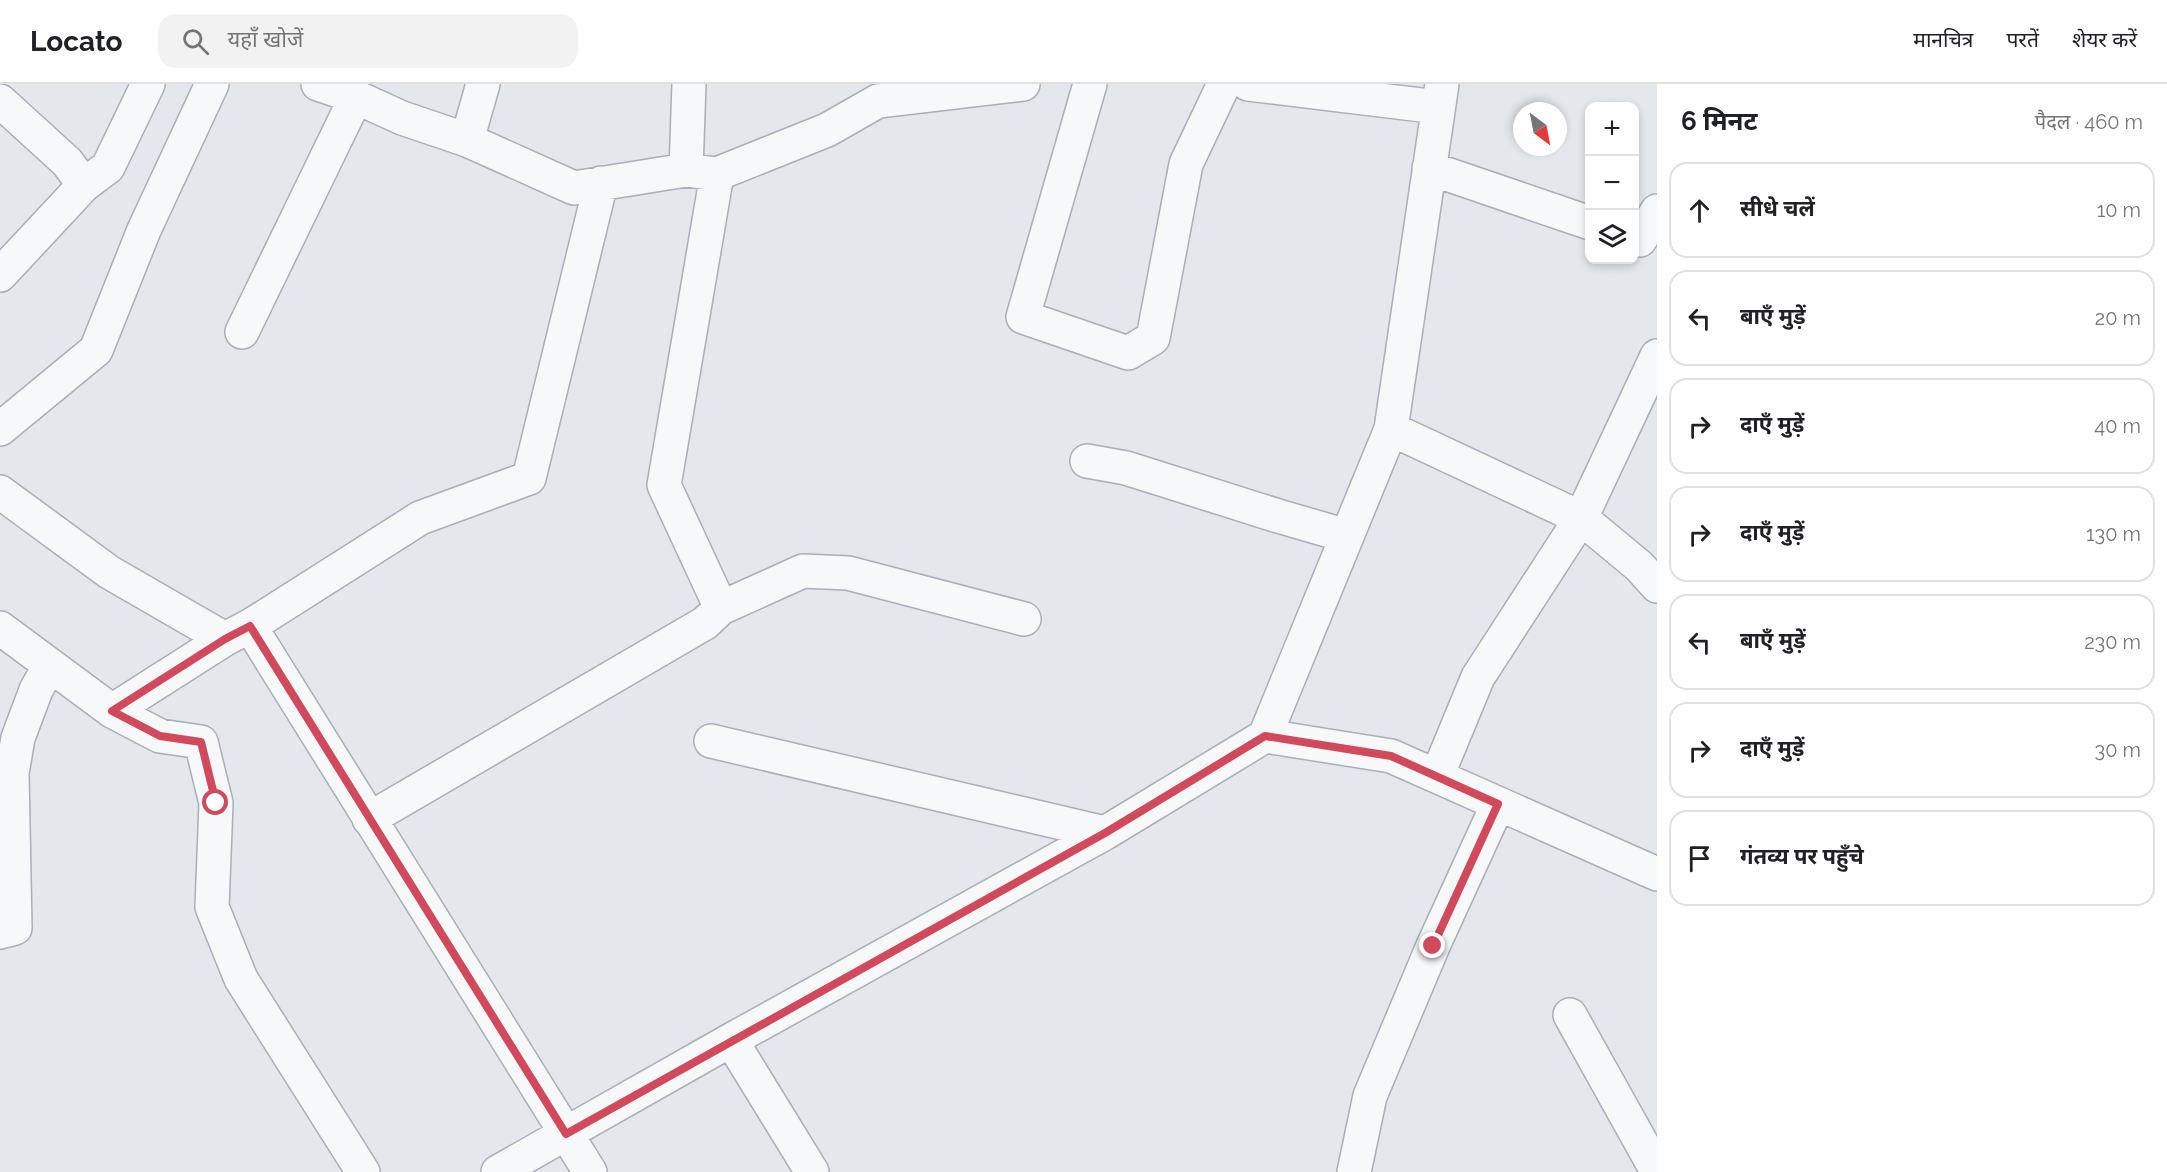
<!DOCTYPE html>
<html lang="hi">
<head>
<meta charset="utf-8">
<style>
	:root { --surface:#fff; --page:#f2f2f2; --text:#202124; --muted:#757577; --line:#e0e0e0 }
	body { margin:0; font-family:Raleway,"Noto Sans Devanagari",sans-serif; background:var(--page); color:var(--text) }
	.controls { position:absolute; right:18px; top:18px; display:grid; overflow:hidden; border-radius:12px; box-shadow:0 3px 9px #0003 }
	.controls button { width:54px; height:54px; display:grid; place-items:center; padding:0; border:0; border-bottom:2px solid var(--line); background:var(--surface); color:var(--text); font:30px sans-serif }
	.compass { position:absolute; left:1513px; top:18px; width:54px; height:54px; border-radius:50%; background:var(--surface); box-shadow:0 3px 9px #0003; rotate:148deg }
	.stop { position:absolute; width:18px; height:18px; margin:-14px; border:4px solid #d1495b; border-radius:50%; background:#fff }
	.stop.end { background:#d1495b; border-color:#fff; box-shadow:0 2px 6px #0008 }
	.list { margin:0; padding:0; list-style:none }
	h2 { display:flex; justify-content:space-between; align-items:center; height:78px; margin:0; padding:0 24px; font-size:26px }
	h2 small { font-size:20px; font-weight:400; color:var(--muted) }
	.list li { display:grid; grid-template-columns:39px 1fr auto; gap:18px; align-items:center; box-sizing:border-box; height:96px; margin:0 12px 12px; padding:0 12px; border:2px solid var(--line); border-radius:18px }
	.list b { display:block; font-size:22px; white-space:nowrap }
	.list em { font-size:20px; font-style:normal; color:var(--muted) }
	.icon { flex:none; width:33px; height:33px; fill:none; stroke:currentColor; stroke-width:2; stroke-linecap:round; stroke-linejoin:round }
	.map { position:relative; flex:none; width:1657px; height:1088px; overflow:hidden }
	header { display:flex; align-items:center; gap:36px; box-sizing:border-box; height:84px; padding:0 30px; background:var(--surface); border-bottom:2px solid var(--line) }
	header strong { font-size:28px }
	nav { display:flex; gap:33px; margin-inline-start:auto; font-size:21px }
	.search { width:420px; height:54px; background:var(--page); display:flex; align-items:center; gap:15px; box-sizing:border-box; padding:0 21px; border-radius:18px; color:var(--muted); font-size:22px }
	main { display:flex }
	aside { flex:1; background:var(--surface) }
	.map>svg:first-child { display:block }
</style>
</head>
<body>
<header>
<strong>Locato</strong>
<div class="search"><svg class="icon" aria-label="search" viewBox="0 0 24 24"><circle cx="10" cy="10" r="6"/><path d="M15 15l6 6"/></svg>यहाँ खोजें</div>
<nav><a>मानचित्र</a><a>परतें</a><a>शेयर करें</a></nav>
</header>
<main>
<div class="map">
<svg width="1657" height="1088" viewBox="0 0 1657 1088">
	<rect width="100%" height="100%" fill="#e4e7ec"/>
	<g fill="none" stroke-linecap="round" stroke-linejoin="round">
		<defs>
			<path id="minor" d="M318,0L356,13L402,34L467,56L574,104L686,86L717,90L827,46L878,17L1023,0
				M1090,0L1023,233L1128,269L1153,254L1186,80L1224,0
				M1248,0L1438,23
				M0,17L67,78L84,101
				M467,56L483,0
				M1429,84L1590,139
				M686,86L689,0
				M717,90L664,401L721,524
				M1634,154L1640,156L1657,127
				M0,191L84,101L108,83L148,0
				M242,248L356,13
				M0,345L96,266L144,146L212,0
				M1391,345L1581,434L1639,482L1657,502
				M1087,377L1126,384L1278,432L1347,452
				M0,408L109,488L225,555L250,542L420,434L529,394L601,99
				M250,542L590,1088
				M0,544L112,627L160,652L201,658L216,719L212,823L241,895L363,1088
				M112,627L225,555
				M1265,652L1391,672L1657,790
				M711,657L1105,749
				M1437,692L1478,593L1581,434L1657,272
				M369,735L705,539L721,524L803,487L848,489L1024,535
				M0,848L15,844L12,689L18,654L36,606L50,581
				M1570,931L1657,1087
				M731,956L812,1088
				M498,1088L731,956L1105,749L1265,652L1391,345L1442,0
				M1354,1088L1370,1012L1433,862L1498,720"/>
		</defs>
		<use href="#minor" stroke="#a9aeb7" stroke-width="36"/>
		<use href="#minor" stroke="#f7f8fa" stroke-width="33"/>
	</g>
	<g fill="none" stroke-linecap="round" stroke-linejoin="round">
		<path stroke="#d1495b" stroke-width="8" d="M216,719L201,658L160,652L112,627L225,555L250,542L566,1050L1105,749L1265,652L1391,672L1498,720L1433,862"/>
	</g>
</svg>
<div class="controls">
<button>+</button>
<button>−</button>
<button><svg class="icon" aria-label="layers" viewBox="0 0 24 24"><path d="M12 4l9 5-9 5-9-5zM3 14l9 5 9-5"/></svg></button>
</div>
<svg class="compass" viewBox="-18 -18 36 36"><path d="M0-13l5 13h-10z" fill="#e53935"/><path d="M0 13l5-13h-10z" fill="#757577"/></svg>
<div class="stop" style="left:216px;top:719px"></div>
<div class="stop end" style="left:1433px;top:862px"></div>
</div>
<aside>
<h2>6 मिनट<small>पैदल · 460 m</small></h2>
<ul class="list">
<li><svg class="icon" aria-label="ahead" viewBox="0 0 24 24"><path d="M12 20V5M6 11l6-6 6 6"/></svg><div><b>सीधे चलें</b></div><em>10 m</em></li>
<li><svg class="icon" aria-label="left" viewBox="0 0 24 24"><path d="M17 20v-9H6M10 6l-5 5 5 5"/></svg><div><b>बाएँ मुड़ें</b></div><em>20 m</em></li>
<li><svg class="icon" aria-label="right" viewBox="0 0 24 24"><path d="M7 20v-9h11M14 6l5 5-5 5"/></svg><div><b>दाएँ मुड़ें</b></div><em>40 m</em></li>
<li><svg class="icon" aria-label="right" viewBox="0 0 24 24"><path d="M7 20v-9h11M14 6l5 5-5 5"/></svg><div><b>दाएँ मुड़ें</b></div><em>130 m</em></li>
<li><svg class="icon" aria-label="left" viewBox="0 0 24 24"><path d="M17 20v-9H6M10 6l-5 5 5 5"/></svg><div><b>बाएँ मुड़ें</b></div><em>230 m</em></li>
<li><svg class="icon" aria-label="right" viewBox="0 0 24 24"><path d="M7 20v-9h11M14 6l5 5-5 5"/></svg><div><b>दाएँ मुड़ें</b></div><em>30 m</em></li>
<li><svg class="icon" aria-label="arrive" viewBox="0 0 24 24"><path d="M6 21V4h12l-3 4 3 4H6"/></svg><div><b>गंतव्य पर पहुँचे</b></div></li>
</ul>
</aside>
</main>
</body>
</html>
